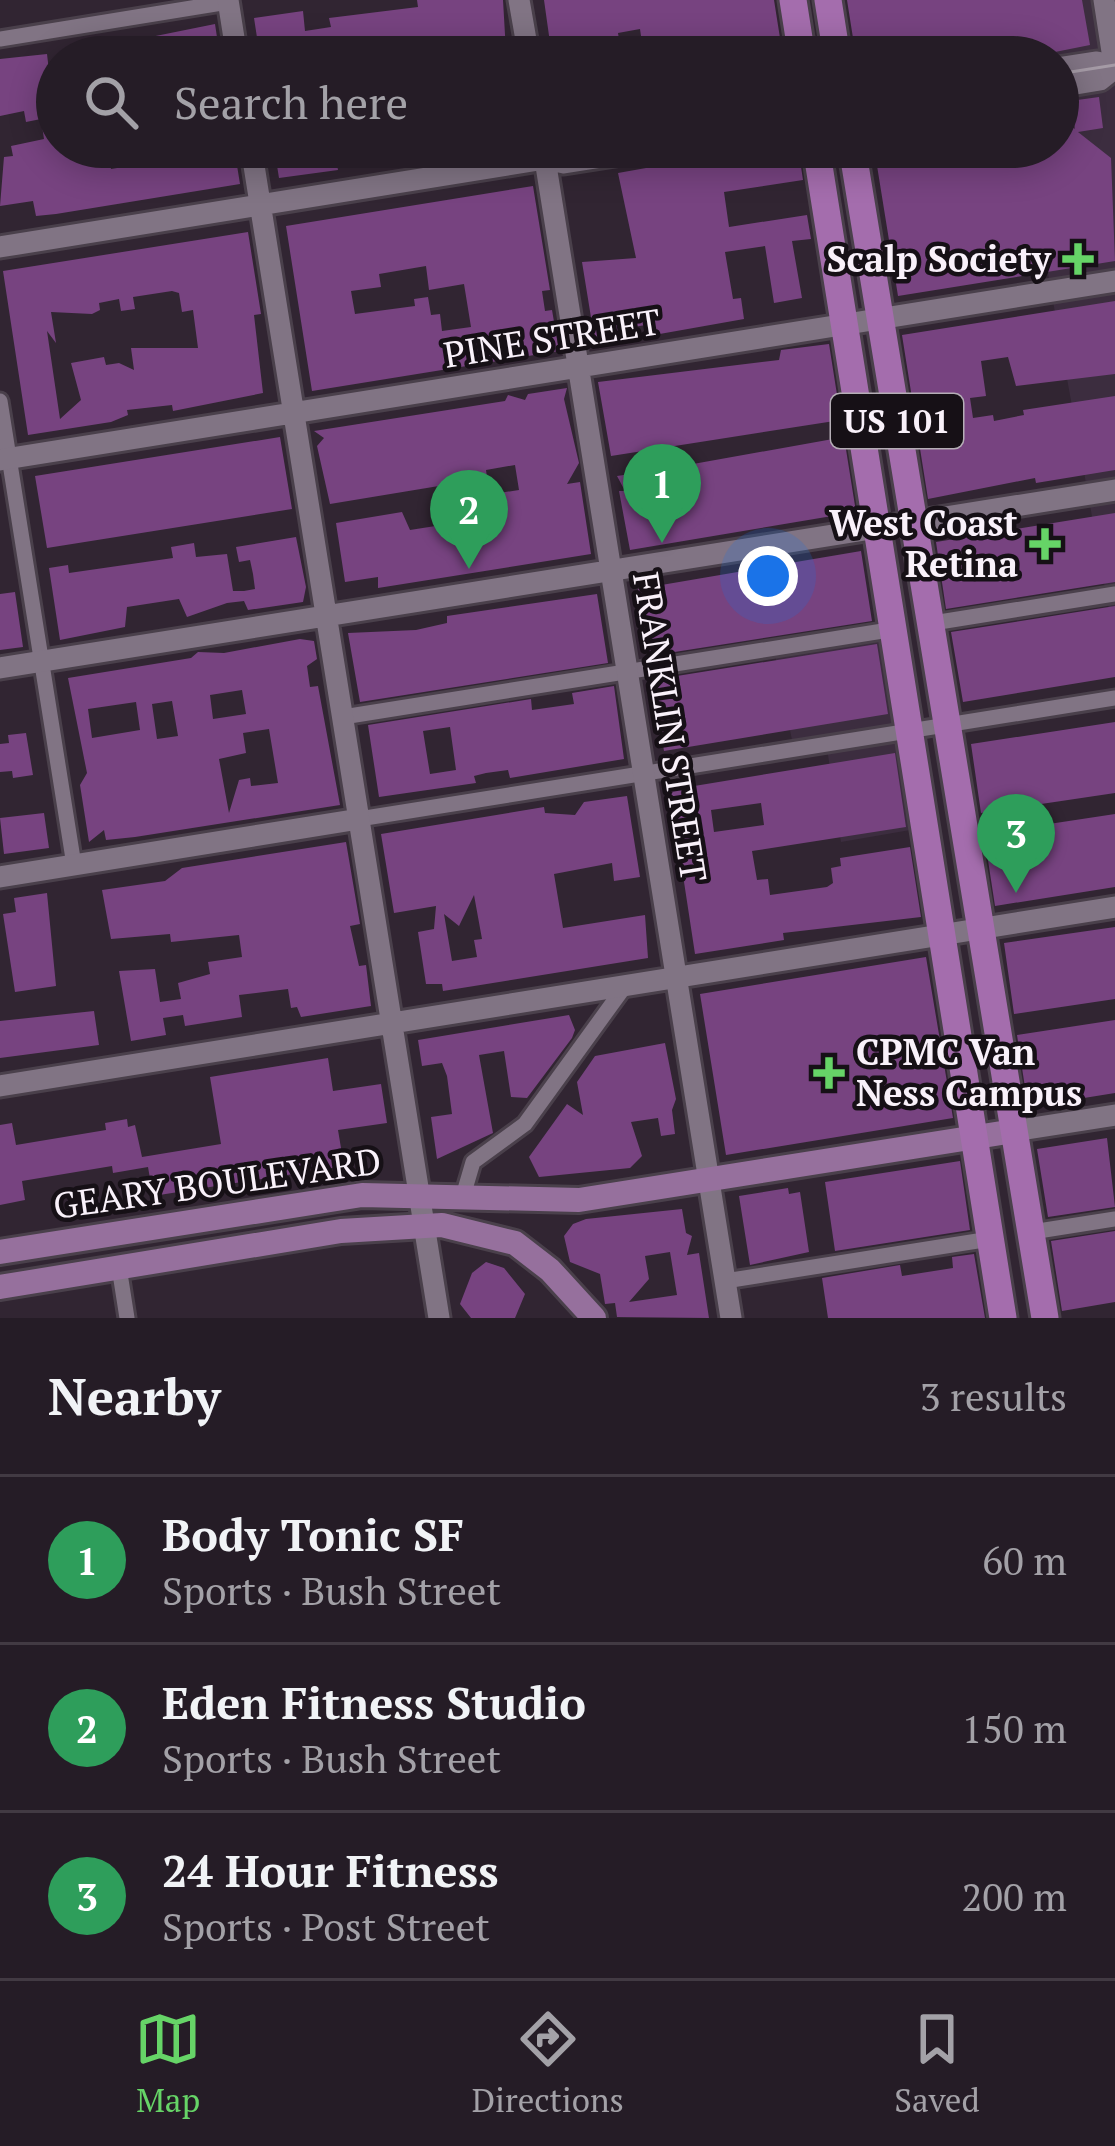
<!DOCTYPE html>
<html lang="en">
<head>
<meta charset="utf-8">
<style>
	:root { --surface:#251c26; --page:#2d252e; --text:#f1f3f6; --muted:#a3a1a7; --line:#423a43; --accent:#66d467 }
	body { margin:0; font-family:"PT Serif",serif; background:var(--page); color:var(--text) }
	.you { position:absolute; left:768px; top:576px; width:42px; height:42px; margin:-30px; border:9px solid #fff; border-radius:50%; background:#1a73e8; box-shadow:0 0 0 18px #1a73e833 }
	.badge { display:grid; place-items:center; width:78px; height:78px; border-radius:50%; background:var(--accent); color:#fff; font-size:39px; font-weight:700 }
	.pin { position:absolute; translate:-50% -99px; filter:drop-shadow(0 3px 6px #0008) }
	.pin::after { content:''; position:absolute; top:63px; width:42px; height:36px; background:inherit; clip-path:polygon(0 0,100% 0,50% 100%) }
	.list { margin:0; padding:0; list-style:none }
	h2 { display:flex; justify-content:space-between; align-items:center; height:156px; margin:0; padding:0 48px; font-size:51px }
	h2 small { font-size:39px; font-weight:400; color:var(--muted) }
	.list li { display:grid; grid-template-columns:78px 1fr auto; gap:36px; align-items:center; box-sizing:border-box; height:168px; padding:0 48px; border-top:3px solid var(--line) }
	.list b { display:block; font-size:45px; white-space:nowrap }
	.list p { margin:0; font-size:39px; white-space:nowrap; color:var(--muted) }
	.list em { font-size:39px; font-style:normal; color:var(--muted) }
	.icon { flex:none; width:66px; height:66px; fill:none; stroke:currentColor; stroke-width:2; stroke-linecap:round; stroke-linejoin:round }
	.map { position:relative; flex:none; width:1115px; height:1318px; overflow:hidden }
	.search { position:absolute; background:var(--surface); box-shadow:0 6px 30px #0003; left:36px; right:36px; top:36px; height:132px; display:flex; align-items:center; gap:30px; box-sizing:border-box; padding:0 42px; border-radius:66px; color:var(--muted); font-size:45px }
	.sheet { height:660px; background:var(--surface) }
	nav { display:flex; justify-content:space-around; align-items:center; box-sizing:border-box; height:168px; border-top:3px solid var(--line); background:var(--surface); font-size:33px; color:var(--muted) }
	nav a { display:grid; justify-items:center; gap:6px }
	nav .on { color:var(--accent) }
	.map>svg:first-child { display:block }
</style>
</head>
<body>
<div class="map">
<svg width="1115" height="1318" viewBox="0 0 1115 1318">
	<rect width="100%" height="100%" fill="#312532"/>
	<path fill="#3c2d3f" d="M990,0H1115V643L1025,147H1058V57H1006Z
		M884,638L916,829L841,842L825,735L792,740L775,654Z"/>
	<path fill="#774380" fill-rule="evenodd" d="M417,0H503L506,52L453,57L451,44L424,47L423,42L335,57H260L254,18L303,11L305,31L331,27L329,18L418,7Z
		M544,0H774L783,57H644L640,29L618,33L622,57H552Z
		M847,0H1082L1090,45L1030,57H856Z
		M215,24L220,57H113L111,45Z
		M47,54L49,71L57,70V147H92L94,158L109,155L111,169L160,161L161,147H234L240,184L56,214L36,216L33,201L0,206L4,157L13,156L11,146L44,139L41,119L26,122L24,111L0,116V59Z
		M1099,97L1103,128L1078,132L1111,158L1115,261L898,296L874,147H1058V115L1075,129L1070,101Z
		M274,147H334L338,170L279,178Z
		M764,147H798L803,180L724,192L729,227L807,215L811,239L792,241L802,298L774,303L765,246L725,252L733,299L741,298L744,319L654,335L652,324L627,328L628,337L595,342L582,262L636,258L618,173Z
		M533,186L550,290L542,291L545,311L552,310L559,351L312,391L286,226ZM426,266L429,290L464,284L471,327L442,331L440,314L431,315L428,297L414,299L415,306L355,314L351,291L381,287L379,274Z
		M248,232L261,314L254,315L263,393L173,411L172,405L127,410L128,415L111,422L28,435L3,271ZM172,291L179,293L182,312L193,310L198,348H131L134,370L119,363L106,365L104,357L71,363L81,400L60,419L47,331L56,343L51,312L92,314L100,310L99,303L119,299L121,311L135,309L133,297Z
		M1115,301V374L1016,386L1008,357L981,361L986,396L970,398L973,418L993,415L994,421L1024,415L1023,410L1115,396V470L1036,483L1035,478L928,499L902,335Z
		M829,344L841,420L611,456L598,382L779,360L781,350Z
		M567,388L564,399L579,463L567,484L580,482L591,554L378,588V577L345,582L336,523L402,512L410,530L461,522L457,483L330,504L317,446L324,438L314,431L505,401L508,395L525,400L528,394ZM515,465L519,490L473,497L487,477L486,470Z
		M280,437L292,509L47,548L35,476Z
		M844,437L856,512L630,550L619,491H625L617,476L664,469L669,460L696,479L693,464Z
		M1115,513V582L946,609L936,542Z
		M296,537L306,587L303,602L248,610L244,601L227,603L187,617L179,599L127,607L125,627L60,640L49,568L68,565L69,573L173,558L171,547L194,543L196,557L227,554L233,591H244L255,589L253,574L250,560L239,562L236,547Z
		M861,551L872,621L649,656L638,589Z
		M15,592L23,647L0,650V594Z
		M597,594L608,663L360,702L348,633L416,630L447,623V616Z
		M1115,606V677L963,702L951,632Z
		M300,639L314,641L317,659L307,666L310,687L318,686L340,805L135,837L106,840L104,830L89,842L80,785L87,773L68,678L191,658L198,652L224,653ZM242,690L246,714L213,719L210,695ZM172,701L178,736L157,739L152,704ZM136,702L140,730L92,738L88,709ZM269,729L278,783L251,786L250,778L239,780L229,813L219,759L246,753L243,733Z
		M877,644L888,714L664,751L652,680Z
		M614,686L624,759L510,778L508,770L486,773L474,776L476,783L379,797L368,725L531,699L532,710L574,704L572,693ZM450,727L456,770L430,774L423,731Z
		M1115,722V793L981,813L971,744Z
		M26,733L33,775L13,778L12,771L0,772V744L9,743L8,735Z
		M895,753L906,827L752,851L757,880L768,879L770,895L827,887L833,883L831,868L841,866L840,858L910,847L921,917L783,933L784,940L695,954L670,790ZM761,803L764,825L714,832L711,810Z
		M627,796L640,877L614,881L612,863L554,874L563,928L645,915L648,958L443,991L442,984H426L418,932L434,929L436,906L394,913L381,834L544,807L545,813L575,815L584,802ZM474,895L482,939L474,940L477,957L452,961L444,914L459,926Z
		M44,813L49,848L4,854L0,818Z
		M1115,814V887L995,906L984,834Z
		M346,842L360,924L350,926L359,966L366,965L371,1006L301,1017L297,1007L291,1008L288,989L239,995L242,1017L185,1026L183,1015L163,1018L166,1035L131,1041L119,971L155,969L160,1002L181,999L178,983L210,974L208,962L242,957L239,935L171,942L170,934L111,939L102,890L165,881L182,868Z
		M47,893L56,986L15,992L3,914L16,912L14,898Z
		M1115,927V999L1014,1014L1004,943Z
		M926,957L953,1118L726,1155L700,994Z
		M94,1011L99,1045L0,1058V1021Z
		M569,1015L575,1030L572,1038L527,1098L511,1097L504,1051L479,1055L493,1133L437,1159L431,1117L452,1114L447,1076L442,1063L422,1066L418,1040Z
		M1115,1020V1093L1028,1107L1017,1035Z
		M665,1043L676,1099L672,1110L675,1134L661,1136L658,1118L631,1122L642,1156L630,1168L539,1177L529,1157L567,1104L583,1115L577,1082L595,1056Z
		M328,1058L333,1091L381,1084L387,1123L338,1130L344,1166L153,1196L148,1167L113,1173L112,1166L22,1181L25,1200L0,1205V1125L12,1123L16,1145L106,1130L105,1123L127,1119L128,1127L135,1125L142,1157L221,1144L210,1077Z
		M1107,1138L1115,1207L1048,1217L1037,1149Z
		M960,1161L970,1230L835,1251L825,1182Z
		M788,1188L789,1194L800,1192L809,1252L750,1265L739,1196Z
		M682,1209L686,1233L692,1236L687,1255L699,1253L709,1318L617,1317L615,1303L605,1304L600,1274L570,1262L564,1236L573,1224L586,1219ZM670,1252L677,1295L629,1302L649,1279L645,1256Z
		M1115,1231V1302L1062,1311L1051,1241Z
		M974,1254L985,1318H828L822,1278L900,1265L902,1276L953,1268L952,1257Z
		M486,1262L504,1268L525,1294L515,1318H471L460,1304L472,1273Z"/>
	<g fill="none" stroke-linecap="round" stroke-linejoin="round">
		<defs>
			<path id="street" d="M0,39L228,2
				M0,401L74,865
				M933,623L1115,594
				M343,717L889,630
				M359,819L1115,698
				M463,1196L473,1162L525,1124L625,986
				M1032,1232L1115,1219
				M119,1267L127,1318
				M725,1281L990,1239"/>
			<path id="secondary" d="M228,0L237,57
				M519,0L529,57
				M1104,0L1115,71
				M1058,68L1097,62L1115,68
				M1058,87L1100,80L1115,68
				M251,147L439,1318
				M543,147L731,1318
				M0,247L545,159L564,163L666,147
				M0,460L1115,281
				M0,668L1115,490
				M0,877L359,819
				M0,1086L1115,907
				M1014,1131L1115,1115"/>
			<path id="primary" d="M0,1252L362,1195L579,1200L1014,1131
				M0,1287L341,1231L442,1225L515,1243L550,1270L594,1318"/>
			<path id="highway" d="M793,0L802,57
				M828,0L837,57
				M816,147L1003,1318
				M852,147L1045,1318"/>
		</defs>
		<use href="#street" stroke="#4a404b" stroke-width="21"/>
		<use href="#secondary" stroke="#4a404b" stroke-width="27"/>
		<use href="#primary" stroke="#4a404b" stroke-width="30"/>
		<use href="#highway" stroke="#4a404b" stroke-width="33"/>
		<use href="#street" stroke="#817484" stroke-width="15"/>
		<use href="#secondary" stroke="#817484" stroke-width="21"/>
		<use href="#primary" stroke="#96709d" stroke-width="24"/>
		<use href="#highway" stroke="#a46dad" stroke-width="27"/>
		<path stroke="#a59ba6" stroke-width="3" d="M1058,74L1115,65"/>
	</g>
	<g fill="#66d467" stroke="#161016" stroke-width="4.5">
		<path d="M1072 241h12v12h12v12h-12v12h-12v-12h-12v-12h12z"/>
		<path d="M1039 526h12v12h12v12h-12v12h-12v-12h-12v-12h12z"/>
		<path d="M823 1055h12v12h12v12h-12v12h-12v-12h-12v-12h12z"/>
	</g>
	<g text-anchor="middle" stroke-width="9" stroke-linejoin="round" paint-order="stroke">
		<rect fill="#161016" stroke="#b5aeb6" stroke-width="3" x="831" y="394" width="132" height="54" rx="9"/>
		<g font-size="33" font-weight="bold" fill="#f9f1fa">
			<text x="897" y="433">US 101</text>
		</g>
		<g font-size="36" font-weight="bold" fill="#f9f1fa" stroke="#161016" text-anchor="end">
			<text x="1051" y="272">Scalp Society</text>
			<text x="1018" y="536">West Coast<tspan x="1018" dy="41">Retina</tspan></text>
			<text x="856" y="1065" text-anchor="start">CPMC Van<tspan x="856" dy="41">Ness Campus</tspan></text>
		</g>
		<g font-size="36" fill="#f9f1fa" stroke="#161016">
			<text transform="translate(552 338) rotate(-9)" y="13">PINE STREET</text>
			<text transform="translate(670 727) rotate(81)" y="13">FRANKLIN STREET</text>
			<text transform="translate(217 1183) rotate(-8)" y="13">GEARY BOULEVARD</text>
		</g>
	</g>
</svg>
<div class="you"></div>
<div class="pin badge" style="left:662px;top:543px;background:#2e9e5b">1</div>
<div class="pin badge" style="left:469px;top:569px;background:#2e9e5b">2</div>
<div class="pin badge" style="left:1016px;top:893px;background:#2e9e5b">3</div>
<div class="search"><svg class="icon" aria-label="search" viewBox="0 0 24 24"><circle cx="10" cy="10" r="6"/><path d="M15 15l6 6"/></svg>Search here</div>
</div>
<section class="sheet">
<h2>Nearby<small>3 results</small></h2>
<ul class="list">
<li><span class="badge" style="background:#2e9e5b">1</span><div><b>Body Tonic SF</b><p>Sports · Bush Street</p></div><em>60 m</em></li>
<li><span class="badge" style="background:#2e9e5b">2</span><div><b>Eden Fitness Studio</b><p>Sports · Bush Street</p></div><em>150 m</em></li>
<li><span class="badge" style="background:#2e9e5b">3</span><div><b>24 Hour Fitness</b><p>Sports · Post Street</p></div><em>200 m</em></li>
</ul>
</section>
<nav>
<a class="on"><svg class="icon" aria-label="map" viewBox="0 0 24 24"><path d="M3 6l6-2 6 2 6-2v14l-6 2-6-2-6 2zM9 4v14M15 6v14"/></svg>Map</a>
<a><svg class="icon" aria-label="directions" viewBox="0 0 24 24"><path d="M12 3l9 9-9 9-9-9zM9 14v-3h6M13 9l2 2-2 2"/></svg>Directions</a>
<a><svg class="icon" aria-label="saved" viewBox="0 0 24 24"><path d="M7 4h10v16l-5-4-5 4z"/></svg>Saved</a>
</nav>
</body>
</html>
